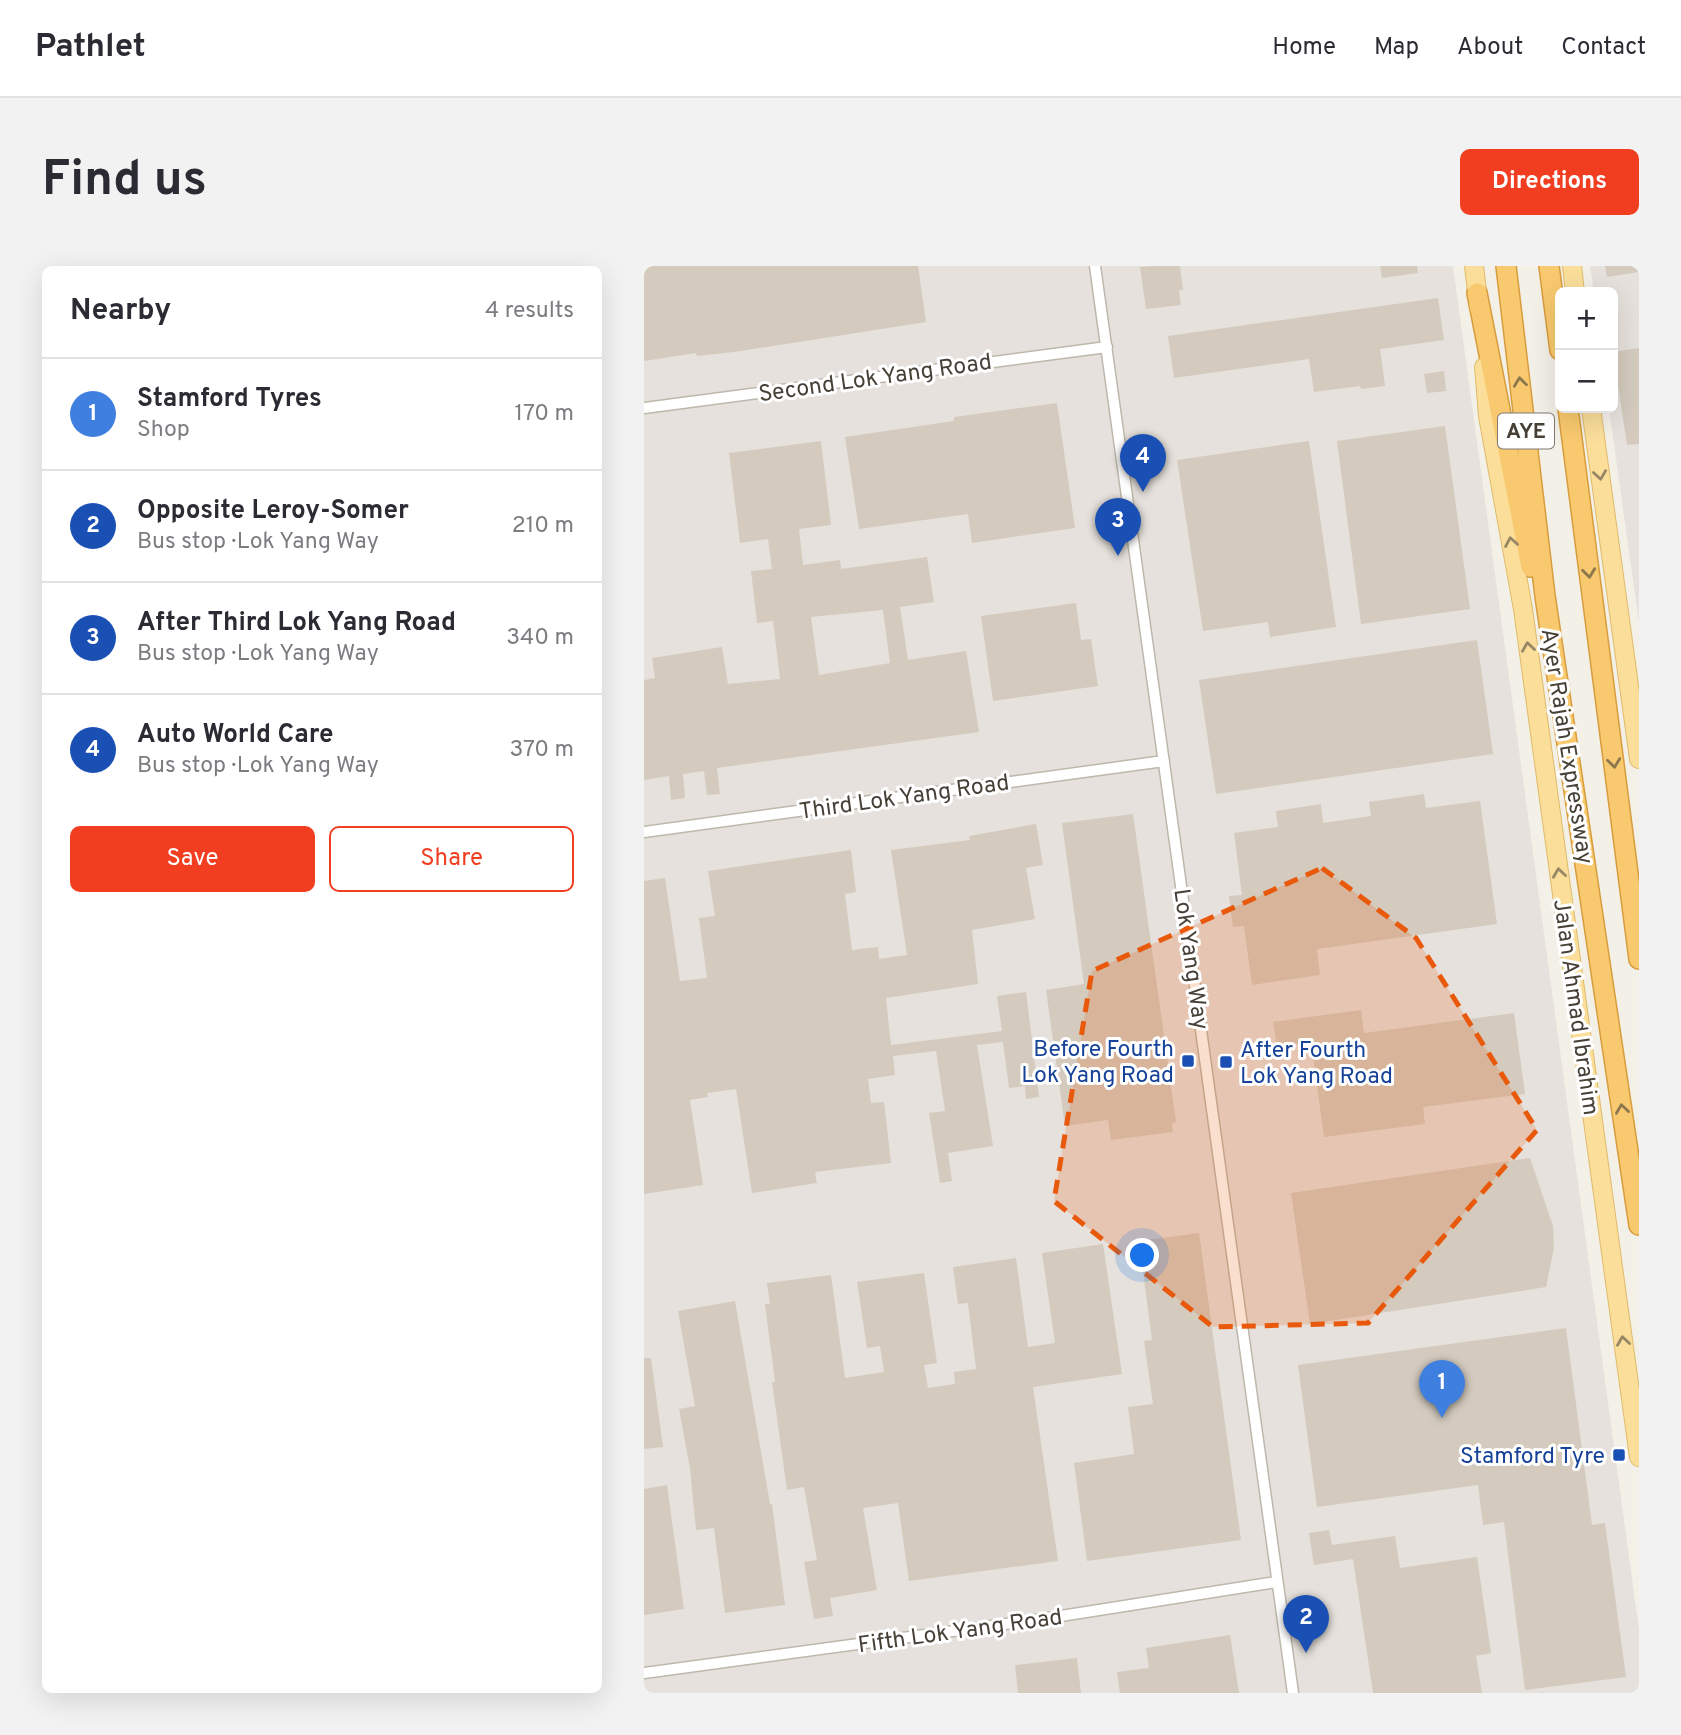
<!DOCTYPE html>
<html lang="en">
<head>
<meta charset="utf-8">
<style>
	:root { --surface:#fff; --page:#f2f2f3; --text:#2b2b33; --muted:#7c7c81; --line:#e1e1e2; --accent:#f13e21 }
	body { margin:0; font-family:Overpass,sans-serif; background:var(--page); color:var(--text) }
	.controls { position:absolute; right:21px; top:21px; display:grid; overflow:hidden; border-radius:10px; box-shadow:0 7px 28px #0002 }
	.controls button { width:63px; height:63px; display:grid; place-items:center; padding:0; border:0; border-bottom:2px solid var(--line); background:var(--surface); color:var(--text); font:35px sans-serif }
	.you { position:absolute; left:499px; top:990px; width:24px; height:24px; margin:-18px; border:5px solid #fff; border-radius:50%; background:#1a73e8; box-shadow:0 0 0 10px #1a73e833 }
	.badge { display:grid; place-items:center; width:46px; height:46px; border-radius:50%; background:var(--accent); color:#fff; font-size:23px; font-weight:700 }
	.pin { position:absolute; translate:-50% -58px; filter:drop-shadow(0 2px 4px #0008) }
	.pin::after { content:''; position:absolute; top:37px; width:24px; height:21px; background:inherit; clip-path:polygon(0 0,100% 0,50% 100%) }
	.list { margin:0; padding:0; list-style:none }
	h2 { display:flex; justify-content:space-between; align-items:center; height:91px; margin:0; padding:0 28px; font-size:30px }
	h2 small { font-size:23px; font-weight:400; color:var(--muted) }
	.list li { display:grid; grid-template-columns:46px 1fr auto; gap:21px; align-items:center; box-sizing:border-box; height:112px; padding:0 28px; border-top:2px solid var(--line) }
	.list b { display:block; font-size:26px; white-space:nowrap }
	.list p { margin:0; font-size:23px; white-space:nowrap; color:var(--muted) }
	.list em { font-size:23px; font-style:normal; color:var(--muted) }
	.actions { display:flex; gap:14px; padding:21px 28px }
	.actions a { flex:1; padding:16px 0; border:2px solid var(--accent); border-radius:10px; text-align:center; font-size:24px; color:var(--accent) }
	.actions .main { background:var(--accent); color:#fff }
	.map { position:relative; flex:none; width:995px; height:1427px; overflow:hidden; border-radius:10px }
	header { display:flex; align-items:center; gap:42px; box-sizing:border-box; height:98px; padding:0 35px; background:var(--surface); border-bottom:2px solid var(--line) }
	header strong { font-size:33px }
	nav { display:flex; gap:38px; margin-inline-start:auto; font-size:24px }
	.intro { display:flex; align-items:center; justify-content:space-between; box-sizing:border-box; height:168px; padding:0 42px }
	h1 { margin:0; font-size:49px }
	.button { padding:18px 32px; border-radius:10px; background:var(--accent); color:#fff; font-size:24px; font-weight:700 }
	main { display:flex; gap:42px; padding:0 42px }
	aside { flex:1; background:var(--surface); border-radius:10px; box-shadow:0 7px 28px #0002 }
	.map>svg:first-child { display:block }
</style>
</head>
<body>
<header>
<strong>Pathlet</strong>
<nav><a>Home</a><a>Map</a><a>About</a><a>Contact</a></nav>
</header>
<div class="intro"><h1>Find us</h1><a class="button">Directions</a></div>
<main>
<aside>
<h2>Nearby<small>4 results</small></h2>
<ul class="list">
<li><span class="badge" style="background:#3f7fe0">1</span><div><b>Stamford Tyres</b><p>Shop</p></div><em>170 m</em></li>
<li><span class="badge" style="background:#1a4fb4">2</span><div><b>Opposite Leroy-Somer</b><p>Bus stop · Lok Yang Way</p></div><em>210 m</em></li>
<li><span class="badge" style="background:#1a4fb4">3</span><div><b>After Third Lok Yang Road</b><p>Bus stop · Lok Yang Way</p></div><em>340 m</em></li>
<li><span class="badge" style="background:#1a4fb4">4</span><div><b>Auto World Care</b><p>Bus stop · Lok Yang Way</p></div><em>370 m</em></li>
</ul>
<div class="actions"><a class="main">Save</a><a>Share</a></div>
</aside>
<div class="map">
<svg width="995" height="1427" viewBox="0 0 995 1427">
	<rect width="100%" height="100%" fill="#f3f0e8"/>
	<path fill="#e6e1dc" d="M0,0H809L995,1364V1427H0Z
		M946,0H995V357L965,142H969V26H950Z"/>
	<path fill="#d4cbbe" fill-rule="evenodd" d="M0,0H274L282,56L90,86L53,90L52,87L0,95Z
		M508,0H536L539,24H535L537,39L502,43L496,1Z
		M736,0H773L774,7L738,12Z
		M961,0H995V6L963,11Z
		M794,32L800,74L736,83L741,120L717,123L716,120L670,126L665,93L530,112L524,70Z
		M995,82V178L983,179L969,86Z
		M800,105L802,125L783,127L780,108Z
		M413,137L431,262L328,277L324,248L215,263L201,171L310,155V151Z
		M801,160L826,343L717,358L693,175Z
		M177,175L187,259L155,263L159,299L196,294L197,303L283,291L290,336L256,341L264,394L322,385L335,466L73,502L76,528L63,529L60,505L39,508L41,532L27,534L25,510L0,514V414L11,412L8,392L78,381L84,418L136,413L129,355L113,357L107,305L128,303L124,273L96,277L85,187ZM239,344L246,397L175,409L167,351Z
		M665,175L692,361L626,371L624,356L559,365L533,194Z
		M432,337L437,374L447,373L454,420L349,435L337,350Z
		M833,374L849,488L572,528L555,414Z
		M780,528L782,542L836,535L853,658L673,683L676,709L608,719L600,660L589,661L585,630L598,629L590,567L634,561L632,545L677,538L679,557L727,550L725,536Z
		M489,548L532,856L528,857L529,866L467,874L464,854L421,860L402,724L440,718L418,557Z
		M392,558L399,599L382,602L391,653L328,664L334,718L242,732L247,779L358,765L353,730L382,726L395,831L382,833L381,820L365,822L359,776L333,779L349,880L304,887L308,915L296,917L285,847L301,845L292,785L249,790L251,809L224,813L227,837L240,836L247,897L171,906L173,917L108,927L92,823L63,827L64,831L46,834L59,919L0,928V615L21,612L36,715L63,712L55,652L71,650L64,605L207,584L212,626L201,628L208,684L234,681L235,693L263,689L247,584L326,574L325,570Z
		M717,744L720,767L870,747L881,828L779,841L781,858L680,871L667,776L633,781L629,756Z
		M886,892L909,960L910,982L902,1021L666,1058L647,927Z
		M555,967L597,1274L443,1295L430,1197L490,1188L484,1141L509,1138L500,1075L508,1074L495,975Z
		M459,978L478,1108L389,1121L414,1295L265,1315L254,1237L219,1242L233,1324L186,1332L189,1350L170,1353L160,1296L173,1294L160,1221L143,1224L128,1116H131L121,1038H126L123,1017L187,1009L201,1112L240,1106L236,1080L223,1082L213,1016L280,1007L293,1097L280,1099L284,1122L311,1118L310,1106L332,1103L324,1037L314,1038L309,1001L372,992L384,1081L411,1077L398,987Z
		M91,1035L126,1238H128L141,1339L81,1347L70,1262L52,1264L46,1202L35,1143L51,1140L34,1045Z
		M922,1062L948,1259L961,1257L982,1411L881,1424L860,1256L839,1259L834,1219L673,1241L654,1099Z
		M0,1092H7L19,1181L0,1183Z
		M23,1219L40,1343L0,1349V1223Z
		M685,1264L688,1279L751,1270L756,1302L833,1291L847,1387L832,1390L838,1427H729L709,1293L670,1299L665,1267Z
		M586,1369L595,1427H476L473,1406L505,1402L502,1382Z
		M433,1392L437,1427H374L371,1399Z"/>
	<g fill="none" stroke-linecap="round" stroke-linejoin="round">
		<defs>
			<path id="minor" d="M451,0L649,1427
				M0,142L463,81
				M0,566L520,495
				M0,1407L398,1353L632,1316"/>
			<path id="primary" d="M830,0L835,42
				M928,0L931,26
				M840,101L844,150L879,343L995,1191
				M947,142L995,493"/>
			<path id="motorway" d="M862,0L901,330L995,959
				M905,0L916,84
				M833,27L887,301
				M924,142L995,693"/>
		</defs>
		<use href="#minor" stroke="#beb7ab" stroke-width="13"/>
		<use href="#primary" stroke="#dfbb6a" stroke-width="20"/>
		<use href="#motorway" stroke="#d79d3e" stroke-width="22"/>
		<use href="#minor" stroke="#fff" stroke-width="10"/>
		<use href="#primary" stroke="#fade9a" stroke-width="18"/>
		<use href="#motorway" stroke="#f8c96e" stroke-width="19"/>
	</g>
	<defs><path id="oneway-chevron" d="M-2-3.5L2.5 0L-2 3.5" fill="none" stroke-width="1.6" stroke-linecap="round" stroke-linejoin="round" transform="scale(1.75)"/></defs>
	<g stroke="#8d774d">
		<use href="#oneway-chevron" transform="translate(876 116) rotate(-97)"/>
		<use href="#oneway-chevron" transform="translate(945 307) rotate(83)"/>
		<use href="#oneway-chevron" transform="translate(970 497) rotate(83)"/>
		<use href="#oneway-chevron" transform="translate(978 843) rotate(-98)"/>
	</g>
	<g stroke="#978764">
		<use href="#oneway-chevron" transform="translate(956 209) rotate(82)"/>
		<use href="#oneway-chevron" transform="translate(867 276) rotate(-100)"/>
		<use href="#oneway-chevron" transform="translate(884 381) rotate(-98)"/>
		<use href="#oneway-chevron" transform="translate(915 607) rotate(-98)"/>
		<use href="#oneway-chevron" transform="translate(979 1075) rotate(-98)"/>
	</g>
	<path fill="#e8590c" fill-opacity="0.2" stroke="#e8590c" stroke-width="5" stroke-dasharray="14 9" stroke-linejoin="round" d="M678,602L772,672L893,864L724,1057L569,1061L410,935L448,705Z"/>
	<g fill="#1a4fb4" stroke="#fff" stroke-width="2.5">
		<rect x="537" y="788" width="14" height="14" rx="3.5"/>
		<rect x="575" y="789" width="14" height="14" rx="3.5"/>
		<rect x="968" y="1182" width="14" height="14" rx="3.5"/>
	</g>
	<g text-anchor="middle" stroke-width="6" stroke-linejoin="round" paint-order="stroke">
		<rect fill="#fff" stroke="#7e7973" stroke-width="2" x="854" y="147.5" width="56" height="35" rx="5"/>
		<g font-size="21" font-weight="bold" fill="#464037">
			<text x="882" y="172">AYE</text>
		</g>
		<g font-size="23" fill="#464037" stroke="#fff">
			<text transform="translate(231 111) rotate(-8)" y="8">Second Lok Yang Road</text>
			<text transform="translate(924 480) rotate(81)" y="8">Ayer Rajah Expressway</text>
			<text transform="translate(260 530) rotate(-8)" y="8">Third Lok Yang Road</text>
			<text transform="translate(548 693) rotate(82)" y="8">Lok Yang Way</text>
			<text transform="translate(933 741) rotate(82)" y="8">Jalan Ahmad Ibrahim</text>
			<text transform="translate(316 1364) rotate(-8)" y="8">Fifth Lok Yang Road</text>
		</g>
		<g font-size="23" fill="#164399" stroke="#fff" text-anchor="end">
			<text x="530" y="790">Before Fourth<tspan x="530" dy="26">Lok Yang Road</tspan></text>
			<text x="596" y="791" text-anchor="start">After Fourth<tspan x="596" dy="26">Lok Yang Road</tspan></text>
			<text x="961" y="1197">Stamford Tyre</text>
		</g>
	</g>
</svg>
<div class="controls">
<button>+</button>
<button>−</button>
</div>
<div class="you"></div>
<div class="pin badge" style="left:798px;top:1152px;background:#3f7fe0">1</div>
<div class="pin badge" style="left:662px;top:1387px;background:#1a4fb4">2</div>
<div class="pin badge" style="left:474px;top:290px;background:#1a4fb4">3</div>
<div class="pin badge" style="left:499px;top:226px;background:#1a4fb4">4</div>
</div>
</main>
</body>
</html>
